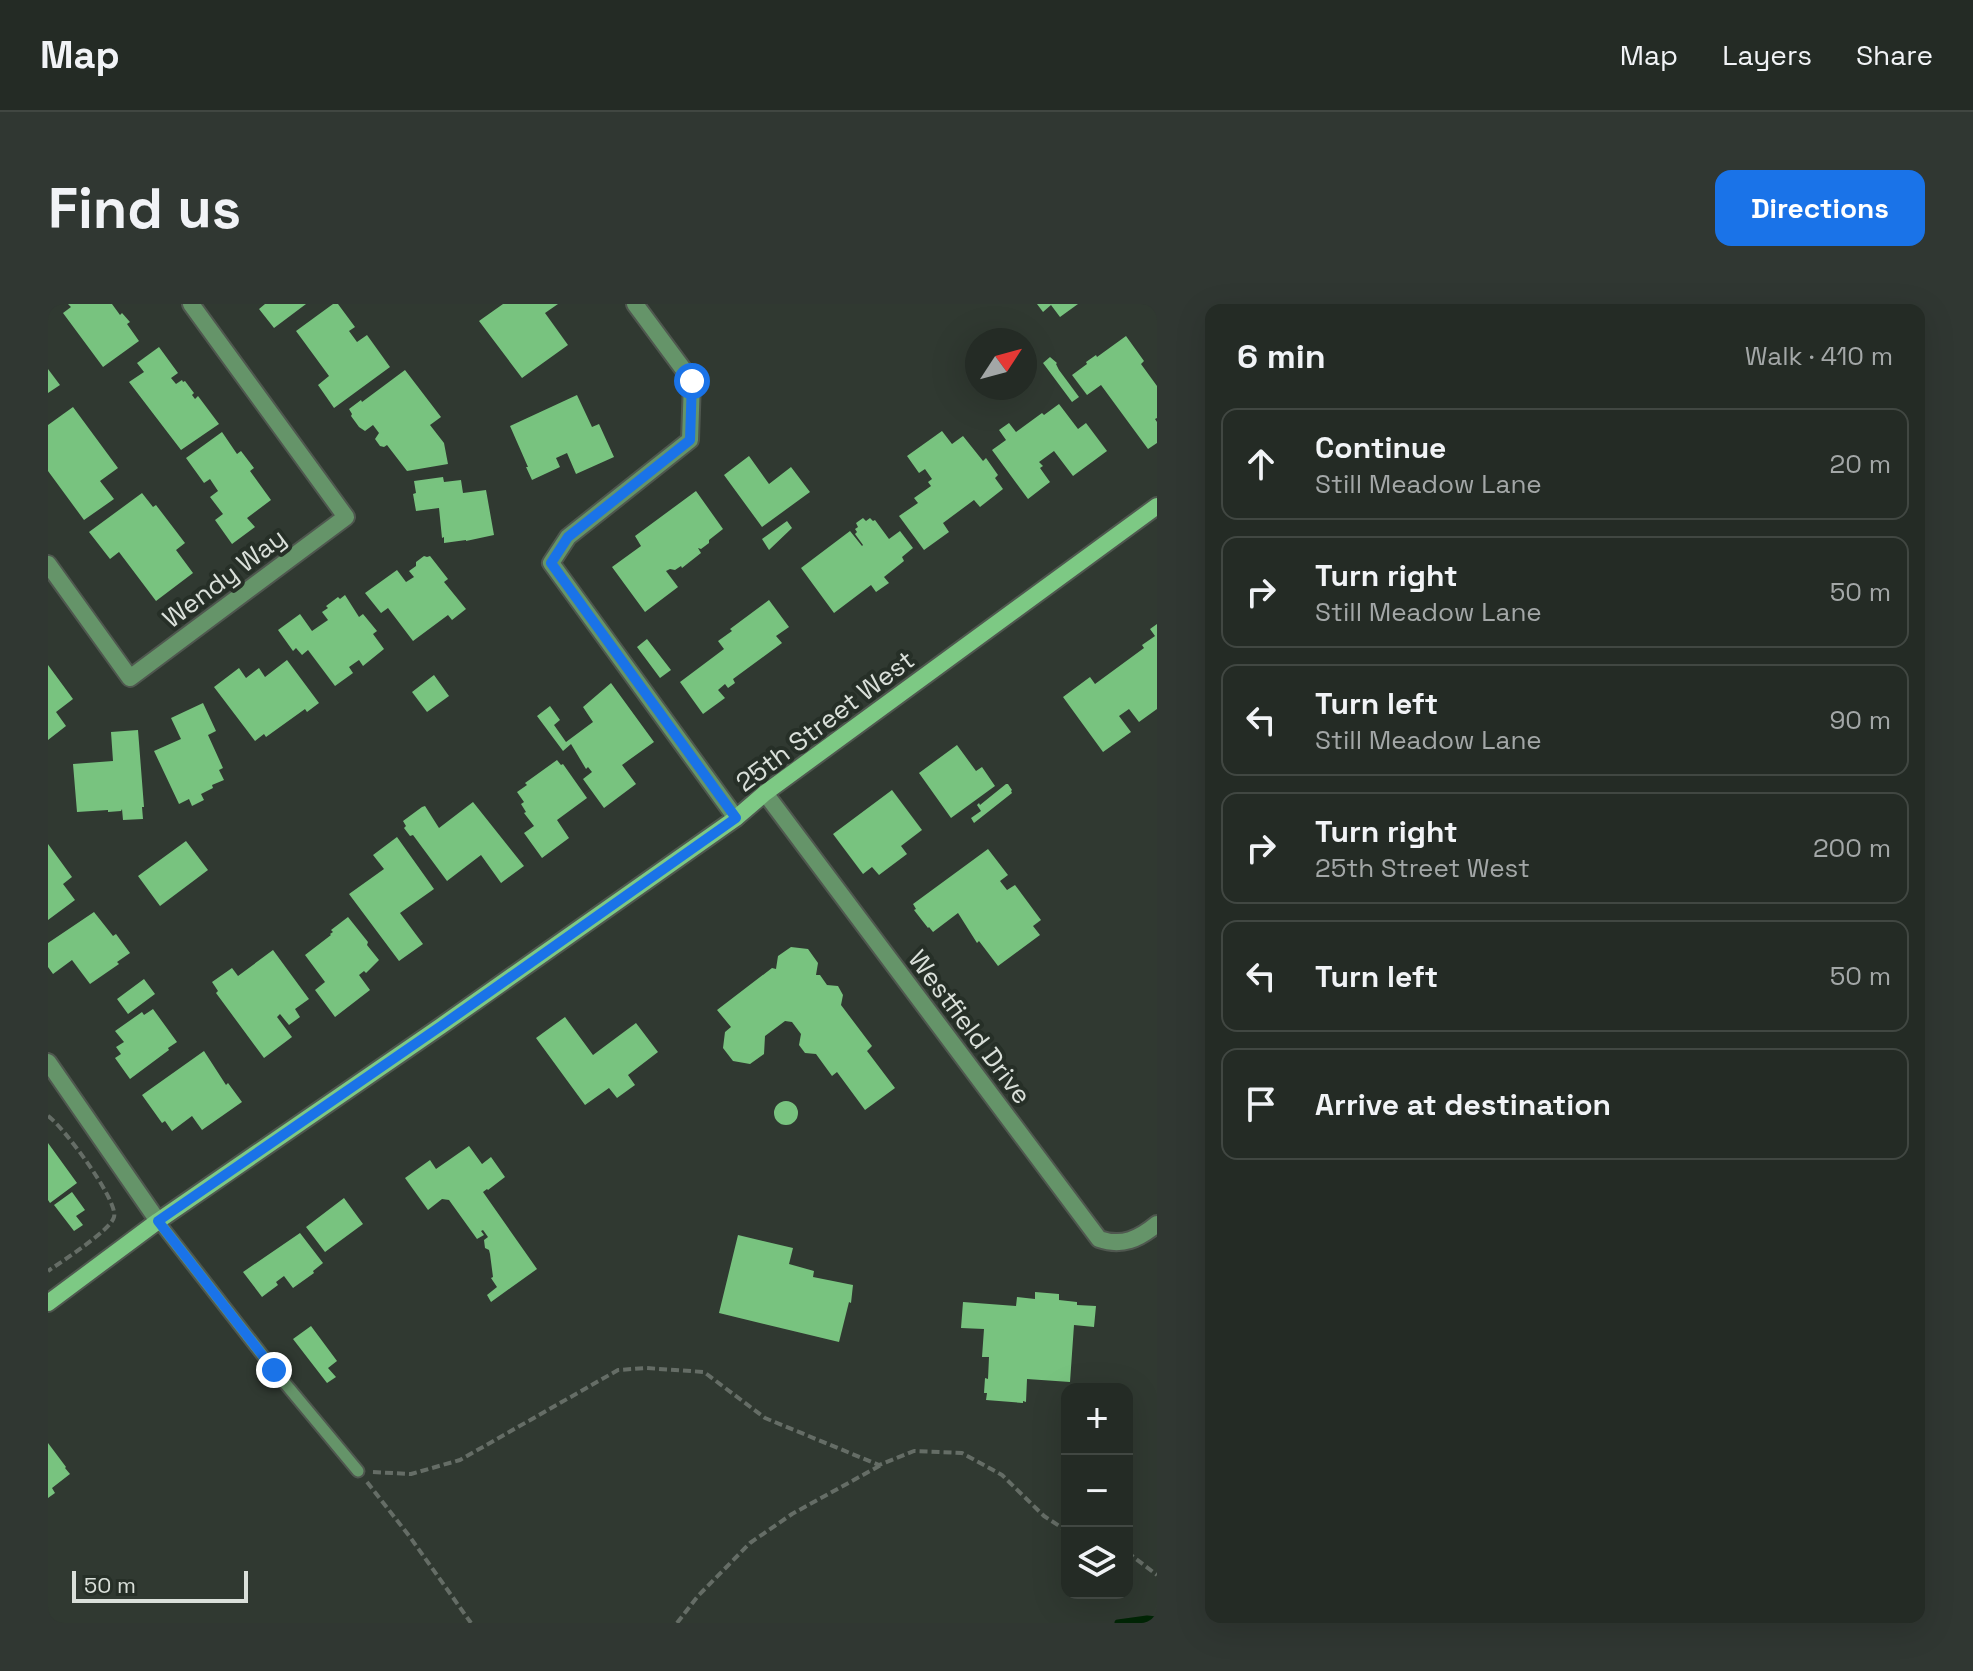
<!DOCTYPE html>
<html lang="en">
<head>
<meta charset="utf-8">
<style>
	:root { --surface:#242b25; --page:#303732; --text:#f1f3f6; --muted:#a3a7a7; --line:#414742; --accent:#1a73e8 }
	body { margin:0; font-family:"Space Grotesk",sans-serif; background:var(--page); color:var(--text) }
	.controls { position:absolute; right:24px; bottom:24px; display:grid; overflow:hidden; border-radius:16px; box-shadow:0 8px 32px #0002 }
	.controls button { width:72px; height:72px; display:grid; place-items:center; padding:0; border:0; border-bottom:2px solid var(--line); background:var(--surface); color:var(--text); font:40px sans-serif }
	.compass { position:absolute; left:917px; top:24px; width:72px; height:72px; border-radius:50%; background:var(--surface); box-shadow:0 8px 32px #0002; rotate:54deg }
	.scale { position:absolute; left:24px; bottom:20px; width:176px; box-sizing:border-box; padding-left:8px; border:4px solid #dae0da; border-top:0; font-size:22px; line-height:28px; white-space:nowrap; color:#dae0da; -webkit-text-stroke:6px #262f27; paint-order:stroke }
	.stop { position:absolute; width:24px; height:24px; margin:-18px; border:6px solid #1a73e8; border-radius:50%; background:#fff }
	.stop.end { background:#1a73e8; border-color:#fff; box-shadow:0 2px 8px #0008 }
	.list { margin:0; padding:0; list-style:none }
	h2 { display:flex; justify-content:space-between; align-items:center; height:104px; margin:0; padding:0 32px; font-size:34px }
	h2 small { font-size:26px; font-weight:400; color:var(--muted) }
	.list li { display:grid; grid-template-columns:52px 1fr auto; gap:24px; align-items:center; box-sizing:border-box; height:112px; margin:0 16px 16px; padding:0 16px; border:2px solid var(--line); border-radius:16px }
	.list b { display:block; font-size:30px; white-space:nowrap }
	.list p { margin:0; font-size:26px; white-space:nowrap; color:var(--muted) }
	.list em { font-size:26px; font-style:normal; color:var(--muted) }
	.icon { flex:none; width:44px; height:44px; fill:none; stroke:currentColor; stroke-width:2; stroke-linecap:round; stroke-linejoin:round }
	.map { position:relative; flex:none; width:1109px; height:1319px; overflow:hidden; border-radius:16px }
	header { display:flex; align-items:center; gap:48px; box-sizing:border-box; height:112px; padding:0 40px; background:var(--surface); border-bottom:2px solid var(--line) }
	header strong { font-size:38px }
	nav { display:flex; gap:44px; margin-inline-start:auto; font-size:28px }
	.intro { display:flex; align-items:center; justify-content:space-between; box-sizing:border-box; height:192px; padding:0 48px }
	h1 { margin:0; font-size:56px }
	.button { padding:20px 36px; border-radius:16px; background:var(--accent); color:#fff; font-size:28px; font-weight:700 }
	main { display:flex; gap:48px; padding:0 48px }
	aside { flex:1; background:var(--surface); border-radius:16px; box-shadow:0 8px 32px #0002 }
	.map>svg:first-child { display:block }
</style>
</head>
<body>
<header>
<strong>Map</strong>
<nav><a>Map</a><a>Layers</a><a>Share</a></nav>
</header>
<div class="intro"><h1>Find us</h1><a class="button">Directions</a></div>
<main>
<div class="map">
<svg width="1109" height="1319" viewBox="0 0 1109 1319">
	<rect width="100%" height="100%" fill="#303931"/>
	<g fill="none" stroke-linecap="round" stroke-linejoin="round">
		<path stroke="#002505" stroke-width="7" d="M1070,1319L1099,1315L1109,1316"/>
	</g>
	<path fill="#78c37f" d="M20,0H64L72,11L74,9L82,18L79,20L91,37L55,63L15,9L23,3Z
		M217,0H258L226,24L211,5Z
		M285,0H290L307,23L301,27L309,38L319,31L342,63L286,104L270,81L281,72L248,27Z
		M455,0H510L497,9L520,41L474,74L431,17Z
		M989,0H1030L1012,13L1003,1L995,8Z
		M1078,32L1096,57L1093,60L1109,82V114L1107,115L1109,118V139L1100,145L1053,81L1039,91L1024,71L1039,60L1038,58L1048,51L1049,53Z
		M111,43L130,69L123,74L128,80L134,76L135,78L137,77L146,89L144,91L147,95L150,92L171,120L133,146L81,78L96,68L89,59Z
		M1002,53L1009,59L1008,60L1011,66L1031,93L1024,98L995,59Z
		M0,65L12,81L0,89Z
		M357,66L393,113L382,121L396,139L400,160L359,167L339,141L336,143L332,142L327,135L331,129L325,121L317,127L311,123L303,112L304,110L301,105L313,96L314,98Z
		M529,91L544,123L551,120L566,153L528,170L519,149L508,154L512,163L484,176L478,163H480L462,122Z
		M1011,100L1030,125L1038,119L1059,147L1025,172L1006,147L991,158L995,162L992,164L1002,178L980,195L944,146L958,136L951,126L961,119L968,128L994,109L996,111Z
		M25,103L70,164L52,177L66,195L36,216L0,167V121Z
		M894,127L904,140L915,132L935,157L938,154L950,171L947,174L955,185L932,203L926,196L895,219L901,228L876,246L851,212L870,199L866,194L883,182L880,178L884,175L877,165L871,169L859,152Z
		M174,128L189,150L193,147L206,164L202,167L223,196L199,214L207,223L184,240L167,216L175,210L162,193L170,187L162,175L156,179L138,154Z
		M701,152L721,180L743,163L762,188L714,223L676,171Z
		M395,173L396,178L413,176L415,189L438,186L446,231L418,237V236L396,239V233L394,234L391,204L368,207L365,190L368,189L366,177Z
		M648,187L675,225L661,236V239L653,245L650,244L653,249L634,264L633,262L627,266L622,265L618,267L630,283L597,308L564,263L593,242L587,232Z
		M94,189L105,203L108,201L137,239L128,246L145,269L108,297L71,248L62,255L41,228Z
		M815,214L818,217L822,214L825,217L827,216L841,235L852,227L865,244L854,253L856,257L836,273L841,279L828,288L823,281L786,309L753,264L802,227L814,242L815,241L807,230L809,228L807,225L810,223L808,219Z
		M739,217L744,224L721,246L714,235Z
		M376,252L379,253L382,252L400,275L396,278L418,305L404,316L400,311L365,337L340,304L333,309L317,289L349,266L358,278L366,273L361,267L368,262V258Z
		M297,291L311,313L315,310L329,327L325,330L336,345L315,362L311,356L301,363L305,369L287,382L260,346L254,351L248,344L245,347L230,326L252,310L264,327L280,316L274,308L280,304L278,302L290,293L292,295Z
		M721,296L741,323L728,332L734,339L685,375L687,379L680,384L677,380L670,386L677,394L655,410L632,378L676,345L670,337L684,327L682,325Z
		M1109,320V405L1091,418L1081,405L1071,412L1083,428L1055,448L1015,393L1042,373L1047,380L1096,344L1094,341L1107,332L1102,325Z
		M599,335L623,366L612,374L589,343Z
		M239,356L271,399L259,408L257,405L218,433L216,430L207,437L166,383L191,364L198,374L211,364L217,373Z
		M0,361L25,395L8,408L18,422L0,436Z
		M386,371L401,392L379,408L364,388Z
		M563,379L606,438L574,461L588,480L556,504L535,475L544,468L540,463L538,465L523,440L515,447L489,412L502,402L512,416L506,421L518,438L545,418L535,403Z
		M155,399L168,427L160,431L175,464L171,466L176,476L164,481L165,484L153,490L156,496L144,502L141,495L131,500L106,447L133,435L123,414Z
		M90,426L96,503H94L95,515L75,516L74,505L73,507L60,508V506L29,508L25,460L65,457L63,428Z
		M909,441L928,467L934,463L947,482L903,514L871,469Z
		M509,456L513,461L515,460L539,494L509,516L521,534L494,554L476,529L486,522L476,509L478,508L473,500L476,498L469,488L479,481L477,479Z
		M958,480H960L964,486L963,487L964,489L926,519L923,514L933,507L929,501L931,499L932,501Z
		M844,486L874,526L853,542L859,550L831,571L824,563L815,570L785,530Z
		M425,498L476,562L453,579L433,551L399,577L365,531L362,532L356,524L358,522L355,517L374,503L377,502L391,524Z
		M349,533L386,585L352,609L375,640L351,657L301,590L336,565L325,551Z
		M138,537L160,566L112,602L90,572Z
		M0,540L24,573L15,580L27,596L0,616Z
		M940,545L960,571L952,577L959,586L967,581L993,616L985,622L992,631L950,662L931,637L929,639L910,609L885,628L881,623L880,624L866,606L868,605L865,600Z
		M46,608L65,632L68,630L82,649L69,658L71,660L42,680L24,656L5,670L0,663V639Z
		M300,613L320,638L319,641L331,656L318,669L316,667L311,671L322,686L287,713L267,686L277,678L257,651L283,631L282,630L285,628L283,626Z
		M743,643L760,645L770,659L768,671H772L779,681L790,682L795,691L793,701L824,742L819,747L847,784L817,806L789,768L784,772L768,750L757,749L751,741L753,730L744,718L737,717L717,732L716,750L702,760L685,757L675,744L677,728L683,723L669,706L724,664L728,665L730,652Z
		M225,646L261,695L247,705L252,713L241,721L232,710L229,713L244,733L216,754L168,689L170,687L164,678L184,664L190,672Z
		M96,675L107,690L80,710L69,695Z
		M105,705L129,738L120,744L121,746L82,775L67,754L73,750L68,743L76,738L67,727L94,708L96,711Z
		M517,713L545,751L588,719L610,748L580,771L587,781L569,794L561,784L537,801L488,734Z
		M156,747L178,781L180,779L194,798L154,826L144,812L124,827L117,817L114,819L94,791Z
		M726 809a12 12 0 1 1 24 0a12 12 0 1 1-24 0Z
		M0,839L29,879L2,899L0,896Z
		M421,842L434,860L443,853L457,873L440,886L439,885L435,888L489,965L443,998L439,991L449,983L443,974L445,973L442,950L441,946L437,944L436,936L440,933L435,926L433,927L436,931L429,935L401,896L394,895L380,906L357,874L382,856L388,865Z
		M24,888L37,906L28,912L35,921L26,927L6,901Z
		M296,894L315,920L277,948L258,923Z
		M252,929L275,959L265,967L266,969L245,984L236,972L228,978L230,981L214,993L195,968Z
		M690,931L745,944L741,960L766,967L765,973L805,981L803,999L801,998L791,1038L671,1009Z
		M987,988L1011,990V996L1029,998V1001L1048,1002L1046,1023L1026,1021L1022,1078L979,1075L978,1098L975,1097V1099L938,1096L939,1089H936L937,1074L940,1075L941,1053H934L936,1025L913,1024L915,998L968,1002L969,993L987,995Z
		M263,1022L289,1057L280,1064L288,1073L279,1079L245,1035Z
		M0,1139L18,1163L17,1164L22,1170L4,1184L7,1189L0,1194Z"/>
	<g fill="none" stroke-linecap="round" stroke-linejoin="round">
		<defs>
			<path id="lane" d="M110,917L226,1066L310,1167"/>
			<path id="street" d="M587,0L644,77L642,136L520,233L503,259L688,514
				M0,260L82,374L298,213L143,0
				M717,489L1051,935C1074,943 1091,935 1109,920
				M0,758L110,917"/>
			<path id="secondary" d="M0,999L110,917L393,722L688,514L717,489L1109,202"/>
		</defs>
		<use href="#lane" stroke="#4f574f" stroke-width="15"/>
		<use href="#street" stroke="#4f574f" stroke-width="20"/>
		<use href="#secondary" stroke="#4f574f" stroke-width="20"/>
		<path stroke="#656d66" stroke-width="4" stroke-dasharray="8 4" stroke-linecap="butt" d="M0,812C14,821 71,897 66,913C63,926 13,958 0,967
			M325,1168L363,1170L412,1156L570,1066L598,1064L656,1068L717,1114L831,1161L866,1147L914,1149L954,1171L996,1212L1019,1227
			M319,1178L362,1233L423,1319
			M1079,1248L1109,1271
			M629,1319L650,1292L702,1239L744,1210L833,1161"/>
		<use href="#lane" stroke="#659469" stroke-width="11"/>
		<use href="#street" stroke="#659469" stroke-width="16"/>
		<use href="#secondary" stroke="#7dc984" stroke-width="16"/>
	</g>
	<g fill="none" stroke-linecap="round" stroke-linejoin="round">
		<path stroke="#1a73e8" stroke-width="10" d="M226,1066L110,917L393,722L688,514L503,259L520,233L642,136L644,77"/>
	</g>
	<g text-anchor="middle" stroke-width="8" stroke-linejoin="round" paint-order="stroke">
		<g font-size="26" fill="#dae0da" stroke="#262f27">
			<text transform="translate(176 274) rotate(-37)" y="9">Wendy Way</text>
			<text transform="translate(777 417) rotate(-37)" y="9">25th Street West</text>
			<text transform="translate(922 723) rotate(53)" y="9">Westfield Drive</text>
		</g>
	</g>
</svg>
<div class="controls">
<button>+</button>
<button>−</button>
<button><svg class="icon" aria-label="layers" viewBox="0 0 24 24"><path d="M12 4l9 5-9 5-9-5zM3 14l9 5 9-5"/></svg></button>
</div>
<svg class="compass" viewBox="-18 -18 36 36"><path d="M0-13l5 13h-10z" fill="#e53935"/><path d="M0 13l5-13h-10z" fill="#a3a7a7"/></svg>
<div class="scale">50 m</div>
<div class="stop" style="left:644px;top:77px"></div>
<div class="stop end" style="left:226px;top:1066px"></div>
</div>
<aside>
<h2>6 min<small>Walk · 410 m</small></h2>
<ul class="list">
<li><svg class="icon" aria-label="ahead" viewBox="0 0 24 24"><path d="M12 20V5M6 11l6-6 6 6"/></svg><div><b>Continue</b><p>Still Meadow Lane</p></div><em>20 m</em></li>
<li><svg class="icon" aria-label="right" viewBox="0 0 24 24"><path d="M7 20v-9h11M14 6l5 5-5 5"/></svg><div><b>Turn right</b><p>Still Meadow Lane</p></div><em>50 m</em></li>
<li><svg class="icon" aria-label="left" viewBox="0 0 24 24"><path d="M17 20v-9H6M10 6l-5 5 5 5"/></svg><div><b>Turn left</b><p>Still Meadow Lane</p></div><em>90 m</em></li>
<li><svg class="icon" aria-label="right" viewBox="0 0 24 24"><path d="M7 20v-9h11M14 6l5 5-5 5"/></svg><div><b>Turn right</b><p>25th Street West</p></div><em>200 m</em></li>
<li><svg class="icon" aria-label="left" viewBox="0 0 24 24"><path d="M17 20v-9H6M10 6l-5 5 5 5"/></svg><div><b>Turn left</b></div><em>50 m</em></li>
<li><svg class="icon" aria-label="arrive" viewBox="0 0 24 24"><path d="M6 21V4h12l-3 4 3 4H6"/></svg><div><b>Arrive at destination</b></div></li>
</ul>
</aside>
</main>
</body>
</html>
